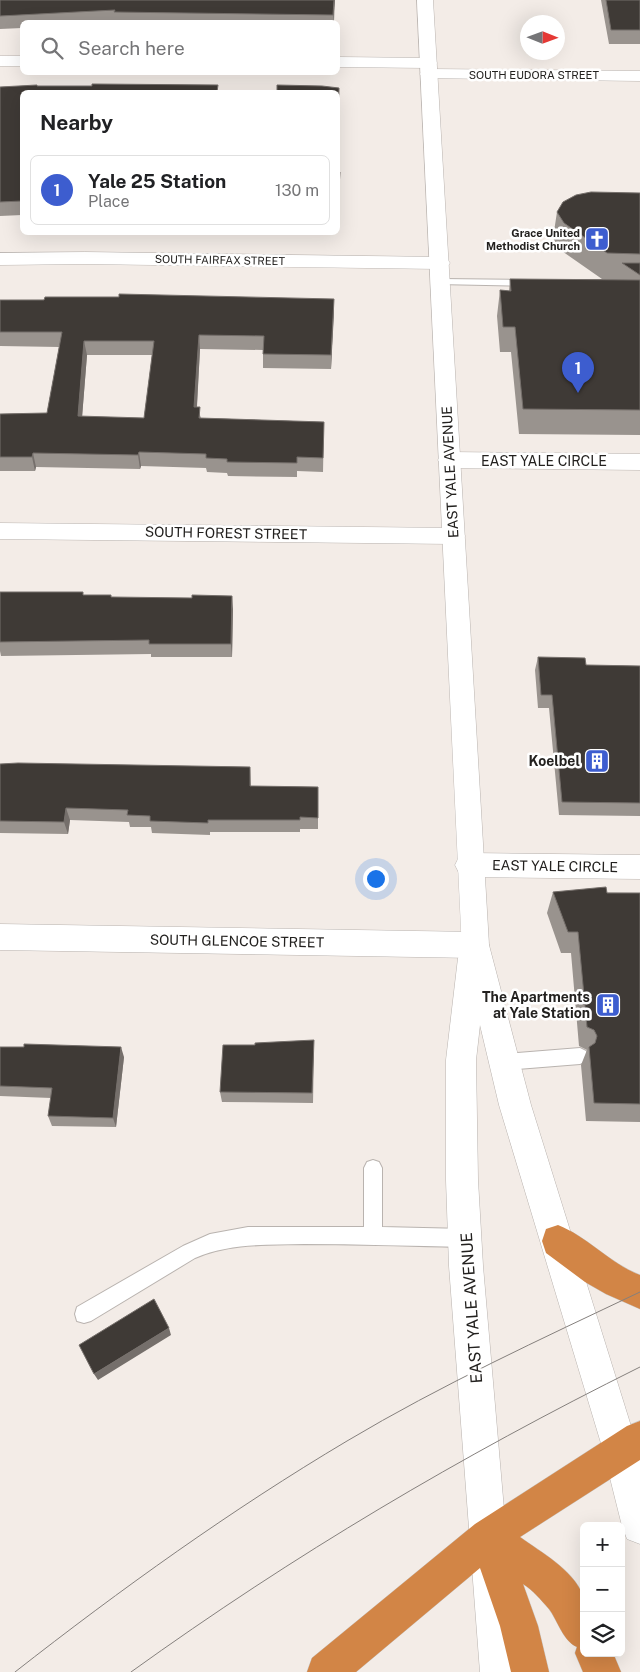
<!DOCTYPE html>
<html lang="en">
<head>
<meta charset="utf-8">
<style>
	:root { --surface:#fff; --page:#f6f6f6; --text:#202124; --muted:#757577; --line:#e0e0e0; --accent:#3d5dcf }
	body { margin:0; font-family:"Public Sans",sans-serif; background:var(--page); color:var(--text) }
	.controls { position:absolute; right:15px; bottom:15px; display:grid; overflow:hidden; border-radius:8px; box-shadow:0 5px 20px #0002 }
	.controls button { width:45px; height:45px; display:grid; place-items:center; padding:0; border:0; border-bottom:1px solid var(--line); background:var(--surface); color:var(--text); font:25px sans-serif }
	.compass { position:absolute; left:520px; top:15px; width:45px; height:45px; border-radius:50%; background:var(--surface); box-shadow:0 5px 20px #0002; rotate:91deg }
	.you { position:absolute; left:375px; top:878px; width:18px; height:18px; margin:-12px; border:4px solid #fff; border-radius:50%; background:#1a73e8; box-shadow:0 0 0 8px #1a73e833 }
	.badge { display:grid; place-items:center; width:32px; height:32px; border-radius:50%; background:var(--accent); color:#fff; font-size:16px; font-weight:700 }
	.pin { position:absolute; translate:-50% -41px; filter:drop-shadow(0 1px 2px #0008) }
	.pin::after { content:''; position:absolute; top:26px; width:18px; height:15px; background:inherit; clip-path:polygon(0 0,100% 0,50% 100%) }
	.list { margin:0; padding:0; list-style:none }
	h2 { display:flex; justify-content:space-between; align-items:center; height:65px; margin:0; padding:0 20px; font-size:21px }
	h2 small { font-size:16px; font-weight:400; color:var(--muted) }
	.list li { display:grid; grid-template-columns:32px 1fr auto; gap:15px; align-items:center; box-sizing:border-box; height:70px; margin:0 10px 10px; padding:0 10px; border:1px solid var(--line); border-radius:8px }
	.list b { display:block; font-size:19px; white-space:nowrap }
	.list p { margin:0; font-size:16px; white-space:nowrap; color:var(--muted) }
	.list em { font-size:16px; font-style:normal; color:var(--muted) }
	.icon { flex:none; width:28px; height:28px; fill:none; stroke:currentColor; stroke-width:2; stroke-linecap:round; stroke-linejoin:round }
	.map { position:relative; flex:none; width:640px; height:1672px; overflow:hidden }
	.search { position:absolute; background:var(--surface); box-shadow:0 5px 20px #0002; left:20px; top:20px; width:320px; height:55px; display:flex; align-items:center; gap:12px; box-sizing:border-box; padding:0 18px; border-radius:8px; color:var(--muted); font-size:19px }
	.panel { position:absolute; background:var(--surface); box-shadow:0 5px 20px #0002; left:20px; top:90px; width:320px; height:145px; border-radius:8px }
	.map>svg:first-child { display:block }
</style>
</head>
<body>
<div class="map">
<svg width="640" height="1672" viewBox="0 0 640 1672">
	<rect width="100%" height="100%" fill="#f3ece7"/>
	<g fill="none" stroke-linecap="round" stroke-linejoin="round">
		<defs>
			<path id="lane" d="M441,279L529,280L535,283L529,286L437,284L435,282L437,280Z
				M580,1048L586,1051L588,1056L586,1061L580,1064L504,1070L498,1067L496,1062L498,1057L504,1054Z
				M373,1160L379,1162L382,1168V1227L465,1229L471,1232L474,1238L471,1244L465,1247C411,1246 358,1244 304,1244C267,1245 230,1243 195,1258L91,1321L84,1323L77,1321L75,1314L77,1307L183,1246L210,1234L248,1227H364V1168L367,1162Z"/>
			<path id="street" d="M0,56H22V66H0Z
				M338,57L428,58L434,59L437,63L434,67L428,68L338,67Z
				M429,69L640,71V81L423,78L420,74L423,70Z
				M85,252L440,257L447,259L450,263L447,267L440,269L85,264L0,265V253Z
				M449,452L640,454V470L449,468L441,465L438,460L441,455Z
				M0,523L453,528L461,530L465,536L461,542L453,544L0,539Z
				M469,853L640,855V879L469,877L459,873L455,865L459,857Z
				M0,924L475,932L485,936L489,945L485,954L475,958L0,950Z"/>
			<path id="secondary" d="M417,0H433L489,945L531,1105L640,1455V1544L627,1539L622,1526L603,1450L499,1105L480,1025L476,1060L478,1180L483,1266L518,1672H480L449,1266L446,1180V1060L458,958L462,951Z"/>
			<path id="highway" d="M558,1225C588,1237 609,1263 640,1275V1309L606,1294L585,1282L546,1253L542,1241L546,1229Z
				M640,1421V1460L520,1537C542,1553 572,1569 583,1595C587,1604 584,1641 584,1653H613L621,1672H583L575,1653L577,1647C563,1641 558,1621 549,1609C541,1600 533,1590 523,1584L538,1626L549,1672H511L500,1626L480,1568L356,1672H307L312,1658L475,1524L627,1426Z"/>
		</defs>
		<use href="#lane" stroke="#b9b3af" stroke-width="2"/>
		<use href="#street" stroke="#b9b3af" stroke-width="1"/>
		<use href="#secondary" stroke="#b9b3af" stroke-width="1"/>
		<use href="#highway" stroke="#cacac9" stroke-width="1"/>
		<use href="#lane" fill="#fff" fill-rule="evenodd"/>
		<use href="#street" fill="#fff" fill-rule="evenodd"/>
		<use href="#secondary" fill="#fff" fill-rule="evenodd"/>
		<use href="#highway" fill="#d28546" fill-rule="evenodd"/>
		<path stroke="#85807d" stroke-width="1" d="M15,1672C121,1589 231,1510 347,1441C441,1385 541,1339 640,1292
			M131,1672C295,1554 459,1457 640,1367"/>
	</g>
	<path fill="#99938e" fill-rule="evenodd" d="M0,0H335L334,22H22V28L0,29Z
		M601,0H640V44H609Z
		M38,86L22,92V215L0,216V87Z
		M338,172H340L338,217Z
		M640,193V435L519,434L511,352H500L497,316L500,290L509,291L510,279H619H602L559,249L553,238L557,212Z
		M334,299L331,369L263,368V350L200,349L197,407L201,418L324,422L323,472L297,471V477L228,476L227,473L207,472L206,468L141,466L140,469L36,467L35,471H0V414L47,413L59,347L0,346V300ZM87,355H152L144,418L82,417Z
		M0,592L84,595L112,597L233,609L232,657H151V654L1,656L0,651Z
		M538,657L586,665L640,666V816L559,815L549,708H538L535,670Z
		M0,764L250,767L251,786L318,787V829H300V832H210V835L152,833L151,827H130L129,822L70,820L68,834L0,833Z
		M553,892L640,893V1122L586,1121L581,1065L587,1050L579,1046L571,953H561L547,913Z
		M255,1045L314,1051L313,1103L222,1102L220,1092Z
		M0,1047L124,1057L116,1127L52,1126L48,1116L51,1098L0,1096Z"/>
	<path fill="#756f6b" d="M334,0H335L333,22V15Z
		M334,299V313L331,369V355Z
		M199,335L200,349L196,421L194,407Z
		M84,341L87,355L81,430L78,416Z
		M139,452L141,466L140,469L138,455Z
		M33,453L36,467L35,471L32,457Z
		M232,596L233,609L232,657L231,644Z
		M66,808L70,820L68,834L64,822Z
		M121,1047L124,1057L116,1127L113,1118Z
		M169,1328L171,1335L98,1380L94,1374Z"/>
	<path fill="#3f3a36" stroke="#756f6b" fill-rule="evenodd" d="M0,0H334L333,15L114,12L115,10L0,16Z
		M606,0H640V30H611Z
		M92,84L218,85L217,92H22V201L0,202V87L37,85V86H92Z
		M277,85L322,86L339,88L338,143V92H277Z
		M338,172H340L338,202Z
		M591,192L640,193V254L607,253L564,223L557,212L563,202L576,195Z
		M622,263H640V275Z
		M510,279L640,280V410L523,409L515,327H503L500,290L511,291Z
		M119,294L334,299L331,355L263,354L264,336L199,335L194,407H200L199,418L324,422L323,458L297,457V463L227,462V459L206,458V454L139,452L138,455L33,453L32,457H0V414L47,413L62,332H0V300H44L45,297H119ZM84,341H154L144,418L78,416Z
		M0,592H83V595H111V597L192,598V595L232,596L231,644H149V640L0,642Z
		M538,657L585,658L586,665L640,666V803L562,802L552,695H541Z
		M18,763L250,767V786L318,787V818L300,817V820H208V823L150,821V816L127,815L128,810L66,808L64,822L0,821V764Z
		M606,887L607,893H640V1104L594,1103L589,1047L595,1043L597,1036L594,1030L587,1027L578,932H568L553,892Z
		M314,1040L312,1093L220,1092L223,1045H255V1043Z
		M24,1044L121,1047L113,1118L48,1116L52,1088L0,1086V1047H24Z
		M154,1299L169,1328L94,1374L79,1345Z"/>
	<defs>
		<symbol id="church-square" viewBox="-11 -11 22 22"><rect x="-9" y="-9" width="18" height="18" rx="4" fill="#3d5dcf" stroke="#fff"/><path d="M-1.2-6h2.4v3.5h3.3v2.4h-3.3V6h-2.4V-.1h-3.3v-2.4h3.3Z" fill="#fff"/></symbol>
		<symbol id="building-square" viewBox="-11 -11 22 22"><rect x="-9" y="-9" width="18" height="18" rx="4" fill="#3d5dcf" stroke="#fff"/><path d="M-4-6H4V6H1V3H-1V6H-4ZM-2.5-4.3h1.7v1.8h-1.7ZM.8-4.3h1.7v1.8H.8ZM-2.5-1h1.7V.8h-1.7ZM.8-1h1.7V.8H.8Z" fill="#fff"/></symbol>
	</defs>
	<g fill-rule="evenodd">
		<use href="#church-square" x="583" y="225" width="28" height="28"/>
		<use href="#building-square" x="583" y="747" width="28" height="28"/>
		<use href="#building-square" x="594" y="991" width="28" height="28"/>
	</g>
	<g text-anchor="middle" stroke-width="5" stroke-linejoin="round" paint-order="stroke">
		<g font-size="11" fill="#23211f" stroke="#fff">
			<text x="534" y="79">SOUTH EUDORA STREET</text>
			<text transform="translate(220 260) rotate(1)" y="4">SOUTH FAIRFAX STREET</text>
		</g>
		<g font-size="11" font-weight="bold" fill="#23211f" stroke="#fff" text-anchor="end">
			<text x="580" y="237">Grace United<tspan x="580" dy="13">Methodist Church</tspan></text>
		</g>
		<g font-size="14" fill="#23211f" stroke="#fff">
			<text x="544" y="466">EAST YALE CIRCLE</text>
			<text transform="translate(450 472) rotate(-93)" y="5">EAST YALE AVENUE</text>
			<text transform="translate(226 533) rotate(1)" y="5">SOUTH FOREST STREET</text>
			<text transform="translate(555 866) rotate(1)" y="5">EAST YALE CIRCLE</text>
			<text transform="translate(237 941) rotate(1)" y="5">SOUTH GLENCOE STREET</text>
		</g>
		<g font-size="14" font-weight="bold" fill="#23211f" stroke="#fff" text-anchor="end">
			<text x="580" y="766">Koelbel</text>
			<text x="590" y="1002">The Apartments<tspan x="590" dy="16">at Yale Station</tspan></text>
		</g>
		<g font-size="16" fill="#23211f" stroke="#fff">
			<text transform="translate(471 1308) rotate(-94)" y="6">EAST YALE AVENUE</text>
		</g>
	</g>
</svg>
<div class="controls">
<button>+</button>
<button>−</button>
<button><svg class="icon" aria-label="layers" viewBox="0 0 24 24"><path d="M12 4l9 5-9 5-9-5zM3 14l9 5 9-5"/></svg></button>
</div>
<svg class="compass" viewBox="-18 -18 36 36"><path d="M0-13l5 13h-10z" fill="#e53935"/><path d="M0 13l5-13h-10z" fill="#757577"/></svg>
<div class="you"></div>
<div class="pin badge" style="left:578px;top:393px">1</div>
<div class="search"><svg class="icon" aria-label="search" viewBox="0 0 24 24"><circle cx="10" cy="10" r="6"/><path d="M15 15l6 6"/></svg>Search here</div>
<section class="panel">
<h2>Nearby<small></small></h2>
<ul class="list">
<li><span class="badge">1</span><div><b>Yale 25 Station</b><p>Place</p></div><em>130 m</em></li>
</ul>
</section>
</div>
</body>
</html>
